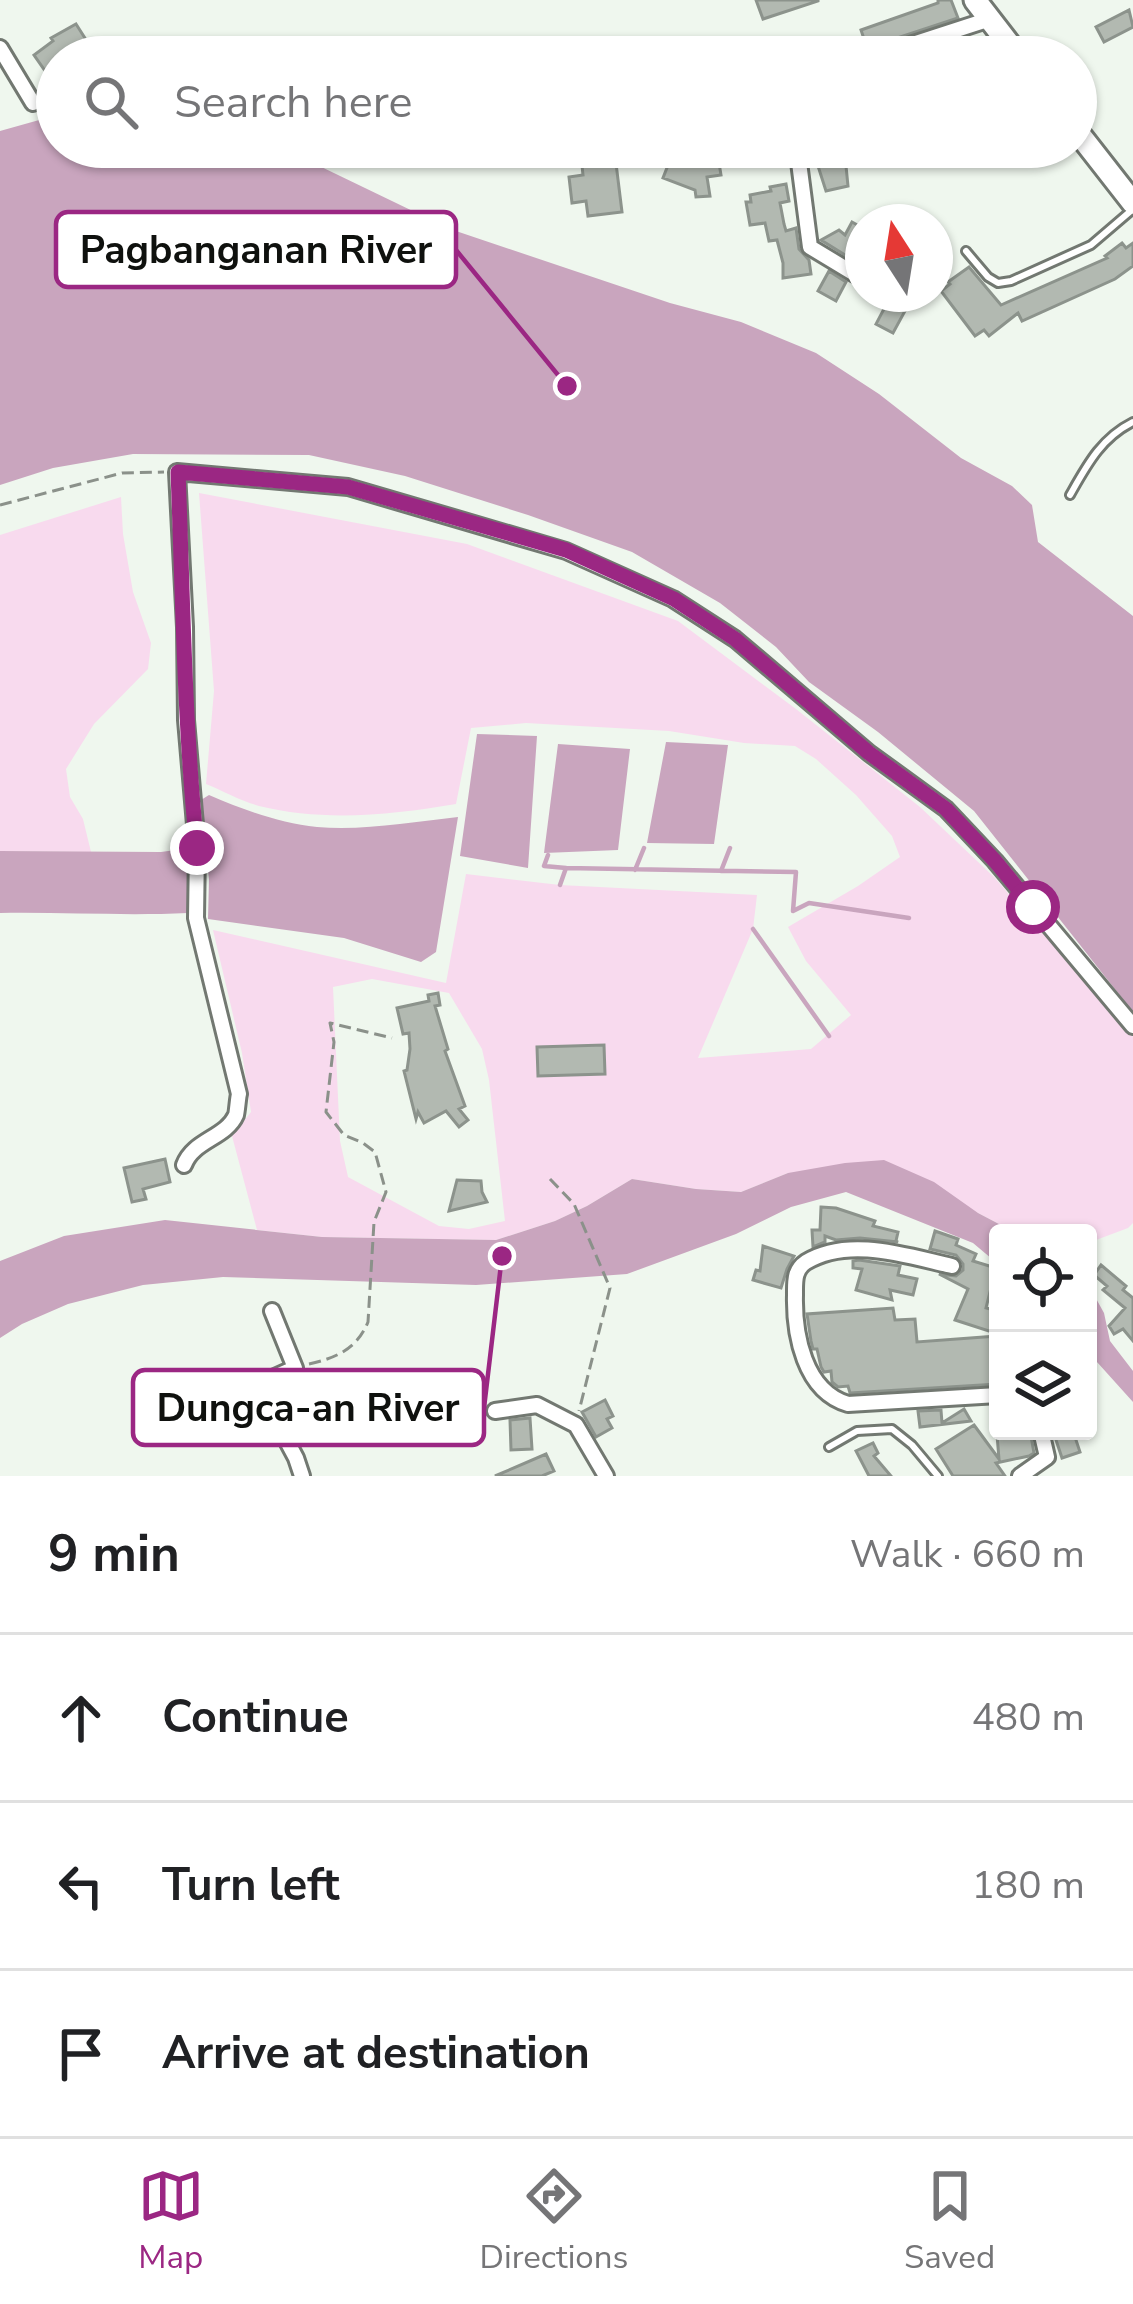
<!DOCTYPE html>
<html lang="en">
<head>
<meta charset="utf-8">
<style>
	:root { --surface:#fff; --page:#f6f6f6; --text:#202124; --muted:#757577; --line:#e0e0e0; --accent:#9b2783 }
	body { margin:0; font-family:"Nunito Sans",sans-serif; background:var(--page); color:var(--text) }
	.controls { position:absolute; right:36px; bottom:36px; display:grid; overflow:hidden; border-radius:12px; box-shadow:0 3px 9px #0004 }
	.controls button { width:108px; height:108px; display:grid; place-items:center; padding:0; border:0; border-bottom:3px solid var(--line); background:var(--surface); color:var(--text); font:60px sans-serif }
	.compass { position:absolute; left:845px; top:204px; width:108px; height:108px; border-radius:50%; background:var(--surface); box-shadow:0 3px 9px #0004; rotate:348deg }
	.stop { position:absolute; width:36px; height:36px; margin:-27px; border:9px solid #9b2783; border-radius:50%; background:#fff }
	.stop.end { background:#9b2783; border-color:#fff; box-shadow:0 3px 12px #0008 }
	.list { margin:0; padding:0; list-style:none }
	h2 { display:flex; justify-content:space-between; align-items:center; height:156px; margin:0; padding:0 48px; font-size:51px }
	h2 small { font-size:39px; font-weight:400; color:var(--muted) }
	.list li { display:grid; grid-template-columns:78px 1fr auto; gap:36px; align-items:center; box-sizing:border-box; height:168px; padding:0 48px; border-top:3px solid var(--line) }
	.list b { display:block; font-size:45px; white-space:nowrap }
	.list em { font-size:39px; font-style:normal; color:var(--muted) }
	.icon { flex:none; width:66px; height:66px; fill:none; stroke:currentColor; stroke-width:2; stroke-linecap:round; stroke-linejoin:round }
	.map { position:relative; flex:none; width:1133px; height:1476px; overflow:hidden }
	.search { position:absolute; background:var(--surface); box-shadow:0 3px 9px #0004; left:36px; right:36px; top:36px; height:132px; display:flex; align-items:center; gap:30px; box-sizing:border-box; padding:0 42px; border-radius:66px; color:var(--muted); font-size:45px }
	.sheet { height:660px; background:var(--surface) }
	nav { display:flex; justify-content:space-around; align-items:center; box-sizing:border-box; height:168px; border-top:3px solid var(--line); background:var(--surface); font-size:33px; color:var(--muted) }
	nav a { display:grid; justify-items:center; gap:6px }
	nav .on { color:var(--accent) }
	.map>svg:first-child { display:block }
</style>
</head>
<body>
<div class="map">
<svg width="1133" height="1476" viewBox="0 0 1133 1476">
	<rect width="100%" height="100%" fill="#eff7ee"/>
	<path fill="#f8daee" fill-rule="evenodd" d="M199,493L467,544L678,621L796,709L920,807L994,877L1133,1037V1223L1128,1228L1088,1243V1233H1016L978,1213L788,1173L741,1192L696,1189L632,1179L587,1206L555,1221L496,1240L322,1237L257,1230L232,1136L251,1112L242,1053L213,930L446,983L466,874L560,885L757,895L753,929L698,1058L811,1049L851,1015L806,961L788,927L858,886L900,857L892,836L856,795L816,759L795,746L744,743L669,731L526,723L471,728L456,804C391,815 324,822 259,806C241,801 223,791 206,784L214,691ZM372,979L449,993L482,1049L489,1080L505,1221L469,1229L439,1226L348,1177L340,1141L333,987Z
		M121,497L123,534L133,592L151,643L148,669L94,724L66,769L70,797L83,819L91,852L0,851V535Z"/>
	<path fill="#c9a5be" d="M57,115V147H280L450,229L670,303L741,322L816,353L879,394L961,458L1012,486L1032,505L1038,542L1133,616V1012L974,811L878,732L809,682L776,647L720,603L632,552L528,515L405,476L309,455L133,454L53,468L0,485V131Z
		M477,734L537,736L528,868L460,856Z
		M666,742L728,745L714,844L647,843Z
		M558,744L630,749L618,850L544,853Z
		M209,795C244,810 279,823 317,827C363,831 412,822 458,817L436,952L421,962L344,938L208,919L209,879L201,800Z
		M190,848L188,913C125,916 63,912 0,913V851L161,852Z
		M884,1160L934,1182L978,1213L1016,1233H998V1264L973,1243L846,1192L791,1207L736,1234L627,1274L476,1285L223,1277L143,1285L68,1304L22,1324L0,1338V1261L64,1236L165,1220L322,1237L496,1240L555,1221L587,1206L632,1179L696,1189L741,1192L788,1173L845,1163Z
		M1088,1284L1104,1313L1110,1341L1133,1371V1402L1088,1352Z"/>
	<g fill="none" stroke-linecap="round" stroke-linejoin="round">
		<path stroke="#c9a5be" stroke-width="4.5" d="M548,855L544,866L566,868
			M635,870L644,848
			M721,871L730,848
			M560,885L566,868L796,872L793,911L809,903L909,918
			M753,929L829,1036"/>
	</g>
	<path fill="#b2b9b1" stroke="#8c938c" stroke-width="3" d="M756,0H818V1L763,19Z
		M938,0H951L958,18L867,48L861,30L938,3Z
		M1129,10L1133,27L1104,42L1096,27Z
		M76,24L97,57H57V88L34,55L53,41L51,38Z
		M580,147H614L622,212L588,216L586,201L572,203L569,177L583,175Z
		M640,147H704L702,153L717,151L721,175L707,177L710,196L696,197L695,190L663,178L672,155L649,165Z
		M840,147H855L858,164L846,166L848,186L826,191L817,163L822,162L820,151Z
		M786,184L789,201L780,203L784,224L786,231L796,228L799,249L809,260L811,274L783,278V263L777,240L769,241L765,223L750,225L746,202H751L750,195L771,191L770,187Z
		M852,222L863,228L861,265L821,240L839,230L845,235Z
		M1122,243L1126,248L1133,243V266L1115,279L1022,321L1018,313L989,336L984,330L975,336L941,291L950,284L948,282L969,267L1001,305L1107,258L1105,256Z
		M829,271L846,282L836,301L818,291Z
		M886,305L905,311L893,333L876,324Z
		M438,993L440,1005L435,1006L448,1049L445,1051L465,1106L459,1109L468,1120L459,1127L446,1111L424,1123L418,1112L416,1119L404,1071L407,1070L410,1049L409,1033L403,1034L397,1008L429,1001L428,995Z
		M604,1045L605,1074L538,1076L537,1047Z
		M165,1159L170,1182L143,1189L146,1199L132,1202L124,1168Z
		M457,1180L481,1181L482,1192L487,1202L449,1211Z
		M821,1207L836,1208L875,1221L873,1226L898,1232L896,1241L898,1242L860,1238L836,1240L825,1236V1242L813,1247L812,1230H820Z
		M935,1231L958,1239L956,1245L976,1254L973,1261L996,1268L986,1308L998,1311V1334L955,1320L968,1289L939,1274L956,1276L963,1270V1264L956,1255L930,1249Z
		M763,1246L794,1256L787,1269L781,1288L753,1280L756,1270L760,1271Z
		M859,1260L900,1266L898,1275L917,1279L913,1295L890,1290L892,1300L856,1290L862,1269L853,1268V1261Z
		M1101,1265L1126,1286L1123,1290L1133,1298V1341L1123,1329L1114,1334L1109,1326L1125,1308L1103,1290L1107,1286L1094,1275Z
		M893,1308L895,1320L915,1319L917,1342L998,1336L992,1357H998V1384L850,1393L848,1386L838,1387L832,1382L831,1371L824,1372L821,1367L817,1349H813L811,1341L807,1314Z
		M605,1400L613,1416L607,1419L612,1428L596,1437L582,1412Z
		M964,1409L971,1421L920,1427L918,1411L941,1410L942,1423Z
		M530,1418L532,1449L511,1450L510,1420Z
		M974,1425L999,1459L997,1435L1019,1431H1030L1034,1453L1029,1456L996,1463L1005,1476H953L936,1449Z
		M1053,1431H1073L1080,1452L1062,1458Z
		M873,1443L878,1453L874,1456L891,1476H869L856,1451Z
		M546,1454L554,1471L542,1476H495Z"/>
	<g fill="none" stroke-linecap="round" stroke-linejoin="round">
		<defs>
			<path id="service" d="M966,251L988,277L998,283L1011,281L1091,245L1133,209
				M1070,495C1087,465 1101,438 1133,422
				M829,1447L857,1431L892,1429L912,1445L938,1476"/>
			<path id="minor" d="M0,48L33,103
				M873,57L990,19
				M797,147L810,247L863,279
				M889,294H890
				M184,1165C193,1140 226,1138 236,1115C237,1112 238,1097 239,1094L196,918L197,848L186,720L185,627L177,472L348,487L566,551L673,599L735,639L869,753L946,809L995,861L1133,1026
				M952,1266C907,1256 849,1236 806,1262C794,1270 795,1281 795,1295C794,1334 804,1391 848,1404L998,1395
				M272,1311L295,1368L257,1385L296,1458L302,1476
				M495,1411L537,1405L576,1425L606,1476
				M1020,1476L1047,1457L1041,1431"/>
			<path id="primary" d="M975,0L1019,57
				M1076,130L1133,203"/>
		</defs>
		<use href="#service" stroke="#727871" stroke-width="12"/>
		<use href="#minor" stroke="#727871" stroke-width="20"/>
		<use href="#primary" stroke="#727871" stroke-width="27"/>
		<path stroke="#8b918a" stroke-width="3" stroke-dasharray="12 6" stroke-linecap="butt" d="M0,505L122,473L164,472
			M550,1179L574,1204L610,1288L579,1411
			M309,1364C336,1358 357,1349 368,1322L374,1222L386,1192L375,1152L363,1143L344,1135L326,1112L334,1042L330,1023L392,1038"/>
		<use href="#service" stroke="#fff" stroke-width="6"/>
		<use href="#minor" stroke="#fff" stroke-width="14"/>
		<use href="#primary" stroke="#fff" stroke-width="21"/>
	</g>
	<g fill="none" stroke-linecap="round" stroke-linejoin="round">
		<path stroke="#9b2783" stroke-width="15" d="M197,848C184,723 183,597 178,472L348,487L566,550L674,599L735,639L869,753L946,809L995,861L1033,907"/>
	</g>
	<path fill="none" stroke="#9b2783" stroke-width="4.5" d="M567 386L456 250M502 1256L484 1408"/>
	<g fill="#9b2783" stroke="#fff" stroke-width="4.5">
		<circle cx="567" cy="386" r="12"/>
		<circle cx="502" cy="1256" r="12"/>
	</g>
	<g fill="#fff" stroke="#9b2783" stroke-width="4.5">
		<rect x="56" y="212" width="400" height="75" rx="12"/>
		<rect x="133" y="1370" width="351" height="75" rx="12"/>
	</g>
	<g font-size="39" text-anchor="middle" font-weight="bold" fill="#0f110e">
		<text x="256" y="263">Pagbanganan River</text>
		<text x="308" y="1421">Dungca-an River</text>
	</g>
</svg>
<div class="controls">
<button><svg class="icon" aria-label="locate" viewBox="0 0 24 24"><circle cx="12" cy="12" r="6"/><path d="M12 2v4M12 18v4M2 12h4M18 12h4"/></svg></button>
<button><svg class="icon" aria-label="layers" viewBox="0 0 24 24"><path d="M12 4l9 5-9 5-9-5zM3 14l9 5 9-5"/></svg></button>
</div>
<svg class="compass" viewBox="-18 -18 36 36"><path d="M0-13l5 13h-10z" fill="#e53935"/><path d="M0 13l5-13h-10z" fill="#757577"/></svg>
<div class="stop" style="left:1033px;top:907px"></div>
<div class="stop end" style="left:197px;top:848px"></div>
<div class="search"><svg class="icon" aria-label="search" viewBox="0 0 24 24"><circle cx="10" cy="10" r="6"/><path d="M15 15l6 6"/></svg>Search here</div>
</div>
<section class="sheet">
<h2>9 min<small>Walk · 660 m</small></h2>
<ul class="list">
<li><svg class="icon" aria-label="ahead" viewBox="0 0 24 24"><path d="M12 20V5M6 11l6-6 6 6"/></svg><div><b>Continue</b></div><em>480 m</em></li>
<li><svg class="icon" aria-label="left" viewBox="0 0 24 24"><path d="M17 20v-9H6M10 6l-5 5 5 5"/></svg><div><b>Turn left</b></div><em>180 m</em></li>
<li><svg class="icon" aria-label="arrive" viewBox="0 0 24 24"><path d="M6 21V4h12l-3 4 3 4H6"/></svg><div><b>Arrive at destination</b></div></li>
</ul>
</section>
<nav>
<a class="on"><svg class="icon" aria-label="map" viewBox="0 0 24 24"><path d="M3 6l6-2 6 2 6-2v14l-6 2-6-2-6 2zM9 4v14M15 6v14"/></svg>Map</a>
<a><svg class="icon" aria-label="directions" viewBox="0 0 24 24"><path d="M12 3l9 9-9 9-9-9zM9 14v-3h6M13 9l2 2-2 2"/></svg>Directions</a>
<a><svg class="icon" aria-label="saved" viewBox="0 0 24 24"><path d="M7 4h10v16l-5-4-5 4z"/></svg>Saved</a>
</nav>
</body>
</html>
